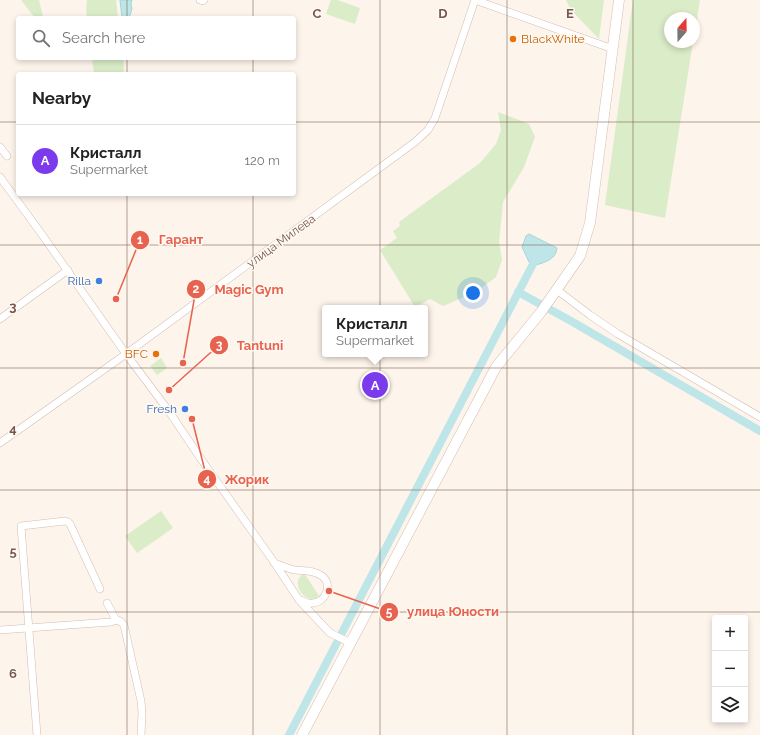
<!DOCTYPE html>
<html lang="en">
<head>
<meta charset="utf-8">
<style>
	:root { --surface:#fff; --page:#f6f6f6; --text:#222; --muted:#767676; --line:#e0e0e0; --accent:#7c3aed }
	body { margin:0; font-family:Raleway,sans-serif; background:var(--page); color:var(--text) }
	.controls { position:absolute; right:12px; bottom:12px; display:grid; overflow:hidden; border-radius:4px; box-shadow:0 2px 6px #0003 }
	.controls button { width:36px; height:36px; display:grid; place-items:center; padding:0; border:0; border-bottom:1px solid var(--line); background:var(--surface); color:var(--text); font:20px sans-serif }
	.compass { position:absolute; left:664px; top:12px; width:36px; height:36px; border-radius:50%; background:var(--surface); box-shadow:0 2px 6px #0003; rotate:20deg }
	.you { position:absolute; left:473px; top:293px; width:14px; height:14px; margin:-10px; border:3px solid #fff; border-radius:50%; background:#1a73e8; box-shadow:0 0 0 6px #1a73e833 }
	.badge { display:grid; place-items:center; width:26px; height:26px; border-radius:50%; background:var(--accent); color:#fff; font-size:13px; font-weight:700 }
	.pin { position:absolute; translate:-50% -50%; border:2px solid #fff; box-shadow:0 1px 4px #0006 }
	.popup { position:absolute; left:322px; top:305px; width:106px; height:52px; box-sizing:border-box; display:grid; place-content:center; border-radius:4px; background:var(--surface); filter:drop-shadow(0 1px 3px #0005); font-size:13px; white-space:nowrap; color:var(--muted) }
	.popup b { font-size:15px; color:var(--text) }
	.popup::after { content:''; position:absolute; left:50%; top:100%; margin-left:-8px; border:8px solid transparent; border-top-color:var(--surface) }
	.list { margin:0; padding:0; list-style:none }
	h2 { display:flex; justify-content:space-between; align-items:center; height:52px; margin:0; padding:0 16px; font-size:17px }
	h2 small { font-size:13px; font-weight:400; color:var(--muted) }
	.list li { display:grid; grid-template-columns:26px 1fr auto; gap:12px; align-items:center; box-sizing:border-box; height:72px; padding:0 16px; border-top:1px solid var(--line) }
	.list b { display:block; font-size:15px; white-space:nowrap }
	.list p { margin:0; font-size:13px; white-space:nowrap; color:var(--muted) }
	.list em { font-size:13px; font-style:normal; color:var(--muted) }
	.icon { flex:none; width:22px; height:22px; fill:none; stroke:currentColor; stroke-width:2; stroke-linecap:round; stroke-linejoin:round }
	.map { position:relative; flex:none; width:760px; height:735px; overflow:hidden }
	.search { position:absolute; background:var(--surface); box-shadow:0 2px 6px #0003; left:16px; top:16px; width:280px; height:44px; display:flex; align-items:center; gap:10px; box-sizing:border-box; padding:0 14px; border-radius:4px; color:var(--muted); font-size:15px }
	.panel { position:absolute; background:var(--surface); box-shadow:0 2px 6px #0003; left:16px; top:72px; width:280px; height:124px; border-radius:4px }
	.map>svg:first-child { display:block }
</style>
</head>
<body>
<div class="map">
<svg width="760" height="735" viewBox="0 0 760 735">
	<rect width="100%" height="100%" fill="#fdf4eb"/>
	<path fill="#daecc8" d="M21,0H39L43,17L47,18H35Z
		M87,0H116L118,18H87L86,9Z
		M331,0H337L360,8L355,24L326,14Z
		M566,0H604L599,39L571,10Z
		M633,0H700L694,39V18H670V42H693L665,218L605,205Z
		M92,58H123L124,70L123,74H94Z
		M498,112L529,124L535,137L524,167L503,202L499,242L502,260L496,277L476,292L443,306L430,299L415,307L380,250L397,238L393,231L400,226L399,222L480,163L496,144L501,130Z
		M161,358L167,368L157,375L150,366Z
		M161,511L173,528L137,553L125,536Z
		M304,573L319,596C317,598 314,599 310,599C302,597 295,586 299,578C300,577 303,574 304,573Z"/>
	<path fill="#bee6e8" stroke="#a4d7da" d="M120,0H132L131,3L132,9L129,18H122Z
		M529,234L557,248C556,259 546,262 536,265L529,262L522,247L526,236Z"/>
	<g fill="none" stroke-linecap="round" stroke-linejoin="round">
		<path stroke="#bee6e8" stroke-width="8" d="M518,292L571,321L760,431
			M289,735L533,264"/>
		<defs>
			<path id="street" d="M200,0L203,1L204,0
				M475,0L613,49
				M0,147L7,156
				M0,177L43,236L126,354L168,410L203,462L274,562L299,600L330,633L351,643
				M557,290L590,315L618,334L760,417
				M0,319L68,270
				M0,443L126,354L415,142L428,130L435,118L475,0
				M274,563C281,565 288,569 295,570C304,571 314,570 322,576C333,584 326,602 313,603C309,604 304,602 301,600
				M107,603L116,620L120,621L124,625L141,701L142,713L141,735
				M0,630L111,622L116,620
				M37,735L21,526L65,521L68,522L70,524L100,589"/>
			<path id="secondary" d="M302,735L496,367L541,312L580,256L590,223L619,0"/>
		</defs>
		<use href="#street" stroke="#d3bdb2" stroke-width="8"/>
		<use href="#secondary" stroke="#d6bdaf" stroke-width="11"/>
		<use href="#street" stroke="#fff" stroke-width="7"/>
		<use href="#secondary" stroke="#fff" stroke-width="10"/>
	</g>
	<path fill="none" stroke="#79584d" stroke-width="1" stroke-opacity="0.55" d="M127,0V18M253,0V18M380,0V735M507,0V735M633,0V735M127,58V74M253,58V74M0,122H18M294,122H760M127,194V735M253,194V735M0,245H760M0,368H760M0,490H760M0,612H760"/>
	<g fill="#e8710a" stroke="#fff9f2" stroke-width="1.5">
		<circle cx="513" cy="39" r="4"/>
		<circle cx="156" cy="354" r="4"/>
	</g>
	<g fill="#3f7fe0" stroke="#fff9f2" stroke-width="1.5">
		<circle cx="99" cy="281" r="4"/>
		<circle cx="185" cy="409" r="4"/>
	</g>
	<g text-anchor="middle" stroke-width="3" stroke-linejoin="round" paint-order="stroke">
		<g font-size="12" fill="#c56008" stroke="#fff9f2" text-anchor="start">
			<text x="521" y="43">BlackWhite</text>
			<text x="148" y="358" text-anchor="end">BFC</text>
		</g>
		<g font-size="12" fill="#79584d" stroke="#fff9f2">
			<text transform="translate(281 241) rotate(-36)" y="4">улица Милева</text>
		</g>
		<g font-size="12" fill="#366cbe" stroke="#fff9f2" text-anchor="end">
			<text x="91" y="285">Rilla</text>
			<text x="177" y="413">Fresh</text>
		</g>
	</g>
	<g font-size="13" text-anchor="middle" font-weight="bold" fill="#79584d" stroke="#fff9f2" stroke-width="3" stroke-linejoin="round" paint-order="stroke">
		<text x="317" y="18">C</text>
		<text x="443" y="18">D</text>
		<text x="570" y="18">E</text>
		<text x="13" y="311">3</text>
		<text x="13" y="433">4</text>
		<text x="13" y="556">5</text>
		<text x="13" y="678">6</text>
	</g>
	<path fill="none" stroke="#e76350" stroke-width="1.5" d="M116 299L140 240M183 363L196 289M169 390L219 345M192 419L207 479M329 591L389 612"/>
	<g fill="#e76350" stroke="#fff9f2" stroke-width="1.5">
		<circle cx="116" cy="299" r="4"/>
		<circle cx="183" cy="363" r="4"/>
		<circle cx="169" cy="390" r="4"/>
		<circle cx="192" cy="419" r="4"/>
		<circle cx="329" cy="591" r="4"/>
		<circle cx="140" cy="240" r="10"/>
		<circle cx="196" cy="289" r="10"/>
		<circle cx="219" cy="345" r="10"/>
		<circle cx="207" cy="479" r="10"/>
		<circle cx="389" cy="612" r="10"/>
	</g>
	<g font-size="12" text-anchor="middle" font-weight="bold" fill="#fff">
		<text x="140" y="244">1</text>
		<text x="196" y="293">2</text>
		<text x="219" y="349">3</text>
		<text x="207" y="483">4</text>
		<text x="389" y="616">5</text>
	</g>
	<g font-size="13" text-anchor="middle" font-weight="bold" fill="#e76350" stroke="#fff9f2" stroke-width="3" stroke-linejoin="round" paint-order="stroke">
		<text x="181" y="244">Гарант</text>
		<text x="249" y="294">Magic Gym</text>
		<text x="260" y="350">Tantuni</text>
		<text x="247" y="484">Жорик</text>
		<text x="453" y="616">улица Юности</text>
	</g>
</svg>
<div class="controls">
<button>+</button>
<button>−</button>
<button><svg class="icon" aria-label="layers" viewBox="0 0 24 24"><path d="M12 4l9 5-9 5-9-5zM3 14l9 5 9-5"/></svg></button>
</div>
<svg class="compass" viewBox="-18 -18 36 36"><path d="M0-13l5 13h-10z" fill="#e53935"/><path d="M0 13l5-13h-10z" fill="#767676"/></svg>
<div class="you"></div>
<div class="pin badge" style="left:375px;top:385px">A</div>
<div class="popup"><b>Кристалл</b>Supermarket</div>
<div class="search"><svg class="icon" aria-label="search" viewBox="0 0 24 24"><circle cx="10" cy="10" r="6"/><path d="M15 15l6 6"/></svg>Search here</div>
<section class="panel">
<h2>Nearby<small></small></h2>
<ul class="list">
<li><span class="badge">A</span><div><b>Кристалл</b><p>Supermarket</p></div><em>120 m</em></li>
</ul>
</section>
</div>
</body>
</html>
